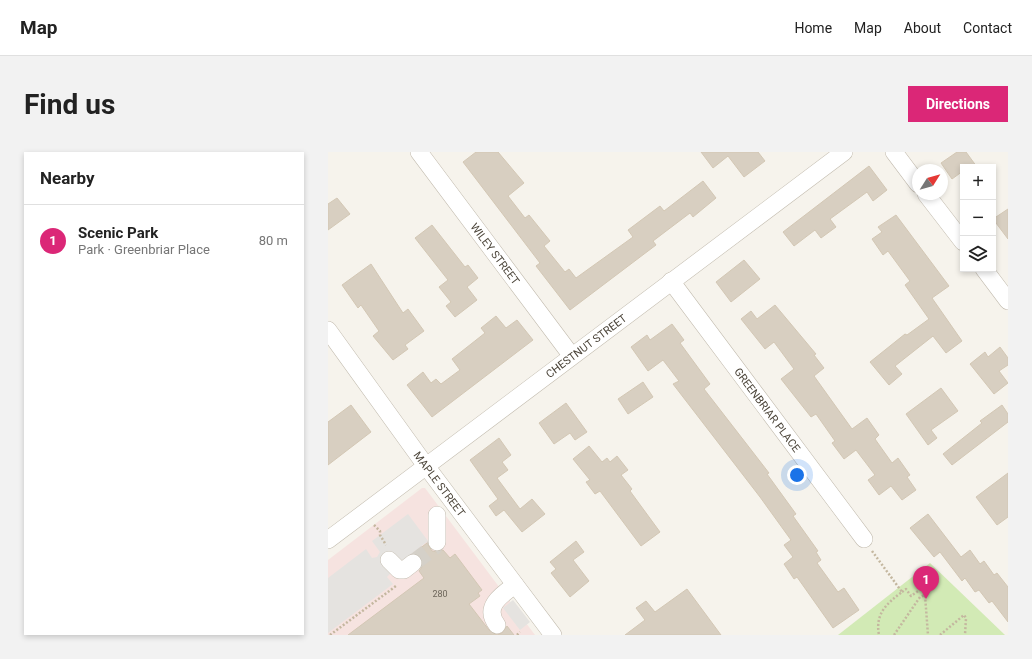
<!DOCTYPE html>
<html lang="en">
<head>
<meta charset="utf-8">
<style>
	:root { --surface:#fff; --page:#f2f2f2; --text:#222; --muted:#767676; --line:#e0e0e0; --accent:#db2777 }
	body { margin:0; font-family:Roboto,sans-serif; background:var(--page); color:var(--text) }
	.controls { position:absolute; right:12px; top:12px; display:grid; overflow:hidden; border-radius:0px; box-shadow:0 2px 6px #0003 }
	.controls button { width:36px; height:36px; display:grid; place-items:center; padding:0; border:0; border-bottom:1px solid var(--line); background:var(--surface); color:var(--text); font:20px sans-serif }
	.compass { position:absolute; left:584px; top:12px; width:36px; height:36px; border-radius:50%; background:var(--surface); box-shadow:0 2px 6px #0003; rotate:53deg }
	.you { position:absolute; left:469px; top:323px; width:14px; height:14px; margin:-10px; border:3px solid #fff; border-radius:50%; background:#1a73e8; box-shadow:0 0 0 6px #1a73e833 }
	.badge { display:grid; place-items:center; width:26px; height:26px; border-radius:50%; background:var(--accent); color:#fff; font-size:13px; font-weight:700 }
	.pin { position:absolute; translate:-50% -33px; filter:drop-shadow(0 1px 2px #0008) }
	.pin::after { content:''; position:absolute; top:21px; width:14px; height:12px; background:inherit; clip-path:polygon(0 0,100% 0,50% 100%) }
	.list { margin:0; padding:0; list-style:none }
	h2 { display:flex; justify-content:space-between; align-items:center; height:52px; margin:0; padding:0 16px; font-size:17px }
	h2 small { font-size:13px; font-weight:400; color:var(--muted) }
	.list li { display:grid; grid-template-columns:26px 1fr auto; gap:12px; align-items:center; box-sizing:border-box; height:72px; padding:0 16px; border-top:1px solid var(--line) }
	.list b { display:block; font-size:15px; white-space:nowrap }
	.list p { margin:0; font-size:13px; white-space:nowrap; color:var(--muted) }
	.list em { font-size:13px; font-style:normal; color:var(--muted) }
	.icon { flex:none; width:22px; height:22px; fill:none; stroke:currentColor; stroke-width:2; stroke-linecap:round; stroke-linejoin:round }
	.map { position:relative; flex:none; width:680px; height:483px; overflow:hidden; border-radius:0px }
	header { display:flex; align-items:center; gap:24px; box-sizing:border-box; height:56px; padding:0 20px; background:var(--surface); border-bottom:1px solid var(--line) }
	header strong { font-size:19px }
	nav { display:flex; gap:22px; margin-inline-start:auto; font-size:14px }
	.intro { display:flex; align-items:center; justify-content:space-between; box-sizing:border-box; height:96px; padding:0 24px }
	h1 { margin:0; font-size:28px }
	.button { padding:10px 18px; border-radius:0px; background:var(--accent); color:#fff; font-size:14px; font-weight:700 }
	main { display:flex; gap:24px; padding:0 24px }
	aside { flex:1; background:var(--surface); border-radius:0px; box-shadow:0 2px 6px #0003 }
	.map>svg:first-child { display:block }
</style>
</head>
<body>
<header>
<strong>Map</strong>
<nav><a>Home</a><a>Map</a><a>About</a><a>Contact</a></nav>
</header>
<div class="intro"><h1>Find us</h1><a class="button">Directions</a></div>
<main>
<aside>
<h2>Nearby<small></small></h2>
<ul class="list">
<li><span class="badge">1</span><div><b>Scenic Park</b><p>Park · Greenbriar Place</p></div><em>80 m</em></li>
</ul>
</aside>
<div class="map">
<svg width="680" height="483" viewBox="0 0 680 483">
	<rect width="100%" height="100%" fill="#f6f3ec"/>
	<path fill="#f6e3e0" d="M94,336H97L207,483H0V408Z"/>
	<path fill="#d2eab5" d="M602,411L677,483H510Z"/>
	<path fill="#e5e3e0" d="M80,362L100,389L74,409L59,425L65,432L0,481V426L38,397L44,406L49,405L52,400L44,389Z
		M185,448L202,470L192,478L175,456Z"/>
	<path fill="#d8cfc1" stroke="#d3c7b4" d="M148,0H170L196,31L180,44L197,66L201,63L222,89L216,94L237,120L241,117L248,126L305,85L300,78L332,54L336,59L375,29L388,46L365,65L362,61L325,89L328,93L242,158L208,114L212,111L135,10Z
		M373,0H430L437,9L416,25L400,4L385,16Z
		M629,0H638L649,15H635V19L624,27L613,11Z
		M541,14L559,38L545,49L539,40L502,67L508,75L493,86L487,78L466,94L455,80Z
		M9,46L22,62L0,78V52Z
		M680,57V87L665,67Z
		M568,63L621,134L604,146L634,189L618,201L605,184L567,214L574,222L561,233L542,210L577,182L579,183L601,167L577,133L582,129L560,99L555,103L544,87L554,80L550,75Z
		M104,73L137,115L140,113L150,126L139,135L149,148L127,165L118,154L123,150L111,135L120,128L87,86Z
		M416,108L432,127L403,150L388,130Z
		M43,112L75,161L80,157L96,179L77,193L80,197L65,208L45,184L51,179L33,153L30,156L14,133Z
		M447,153L488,202L486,203L496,216L486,224L524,277L539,266L551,283L547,287L564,311L570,306L582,323L579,325L588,338L574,348L563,334L551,343L540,328L547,323L528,298L516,307L504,291L507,289L488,262L483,265L453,227L466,217L446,190L437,197L413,167L423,159L429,167Z
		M168,164L178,176L189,168L205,188L104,265L79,233L95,220L103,231L108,227L113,232L132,218L124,207L157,181L153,176Z
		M344,172L356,188L352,191L382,232L376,237L441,321L439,322L468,362L465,364L490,399L488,400L493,408L489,411L510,440L516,436L531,458L505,476L469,425L466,427L456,412L465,405L456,393L463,388L432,345L345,232L351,229L335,208L320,219L303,195L319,183L322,188Z
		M672,195L680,206V213L671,219L680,231L666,242L642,212L657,200L660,205Z
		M315,230L325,245L300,262L290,247Z
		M613,236L630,259L603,278L609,286L600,293L578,262Z
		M238,251L259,280L247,288L242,281L226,292L211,271Z
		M23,253L43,280L0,313V270Z
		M674,253L680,262V270L624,313L615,302L654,271L652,269Z
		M171,286L183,303L174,310L180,318L169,326L192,357L204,347L217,362L194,380L176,358L168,364L161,354L170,347L142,308Z
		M261,294L274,310L279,306L282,310L289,304L300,318L293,323L304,337L302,339L332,380L313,394L272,339L267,342L258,330L262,328L245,307Z
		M680,321V365L669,373L648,345Z
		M600,362L633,405L642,398L652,412L656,409L666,423L669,421L680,435V470L664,449L661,451L651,438L647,440L637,426L634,429L612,400L606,405L582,376Z
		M248,389L256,400L245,408L261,429L242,445L223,421L228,417L222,410Z
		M99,391L104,399L109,400L115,398L122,406L127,402L154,438L150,441L152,444L141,452L161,478L169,483L174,481L179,474L186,483H20L96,426L91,419L94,415L95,409L93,405L86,401Z
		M359,437L393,483H297L317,468L308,456L318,449L327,460Z"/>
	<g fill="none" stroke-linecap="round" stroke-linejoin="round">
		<path stroke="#d4d0c8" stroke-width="17" stroke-dasharray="17 8" stroke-linecap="butt" d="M85,411L106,395L109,390"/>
		<defs>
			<g id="minor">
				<path id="s1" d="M91,0L243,203"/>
				<path d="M566,0L590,32"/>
				<path d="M598,42L635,90"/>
				<path d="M656,117L680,149"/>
				<path id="s2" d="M343,129L536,387"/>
				<path id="s3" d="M0,178L98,314L225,483"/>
				<path d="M109,363V390"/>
				<path id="s4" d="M0,388L516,0"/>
				<path d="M61,408L71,418H76L85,411"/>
				<path d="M169,473C155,455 173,443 187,433"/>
			</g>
		</defs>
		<use href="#minor" stroke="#c2bbae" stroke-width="18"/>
		<path stroke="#c4b79f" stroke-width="2.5" stroke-dasharray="2 2" stroke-linecap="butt" d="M46,373L52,379V383L58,393
			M544,399L574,440C558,452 547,462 551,483
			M574,440L578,437L583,444L596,435L597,443
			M2,483L68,434
			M189,483L192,480
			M566,483L592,445L597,443L600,483
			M612,483L636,463L638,466L637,483"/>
		<use href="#minor" stroke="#fff" stroke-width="17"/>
	</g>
	<g text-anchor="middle" stroke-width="3" stroke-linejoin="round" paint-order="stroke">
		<g font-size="9" fill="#6e675b">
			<text x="112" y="445">280</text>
		</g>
		<g font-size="11" fill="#4b4439" stroke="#fff">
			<text dy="4" stroke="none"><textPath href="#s1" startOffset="127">WILEY STREET</textPath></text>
			<text dy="4" stroke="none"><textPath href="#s4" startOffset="323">CHESTNUT STREET</textPath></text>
			<text dy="4" stroke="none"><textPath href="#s2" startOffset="161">GREENBRIAR PLACE</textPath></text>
			<text dy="4" stroke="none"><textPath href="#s3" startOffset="190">MAPLE STREET</textPath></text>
		</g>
	</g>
</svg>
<div class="controls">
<button>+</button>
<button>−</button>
<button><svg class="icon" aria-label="layers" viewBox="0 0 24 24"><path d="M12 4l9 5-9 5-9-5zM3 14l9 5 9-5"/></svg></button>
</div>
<svg class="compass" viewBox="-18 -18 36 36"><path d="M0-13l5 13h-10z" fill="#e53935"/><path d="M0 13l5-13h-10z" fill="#767676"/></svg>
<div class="you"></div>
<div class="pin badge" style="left:598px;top:447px">1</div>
</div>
</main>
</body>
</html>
